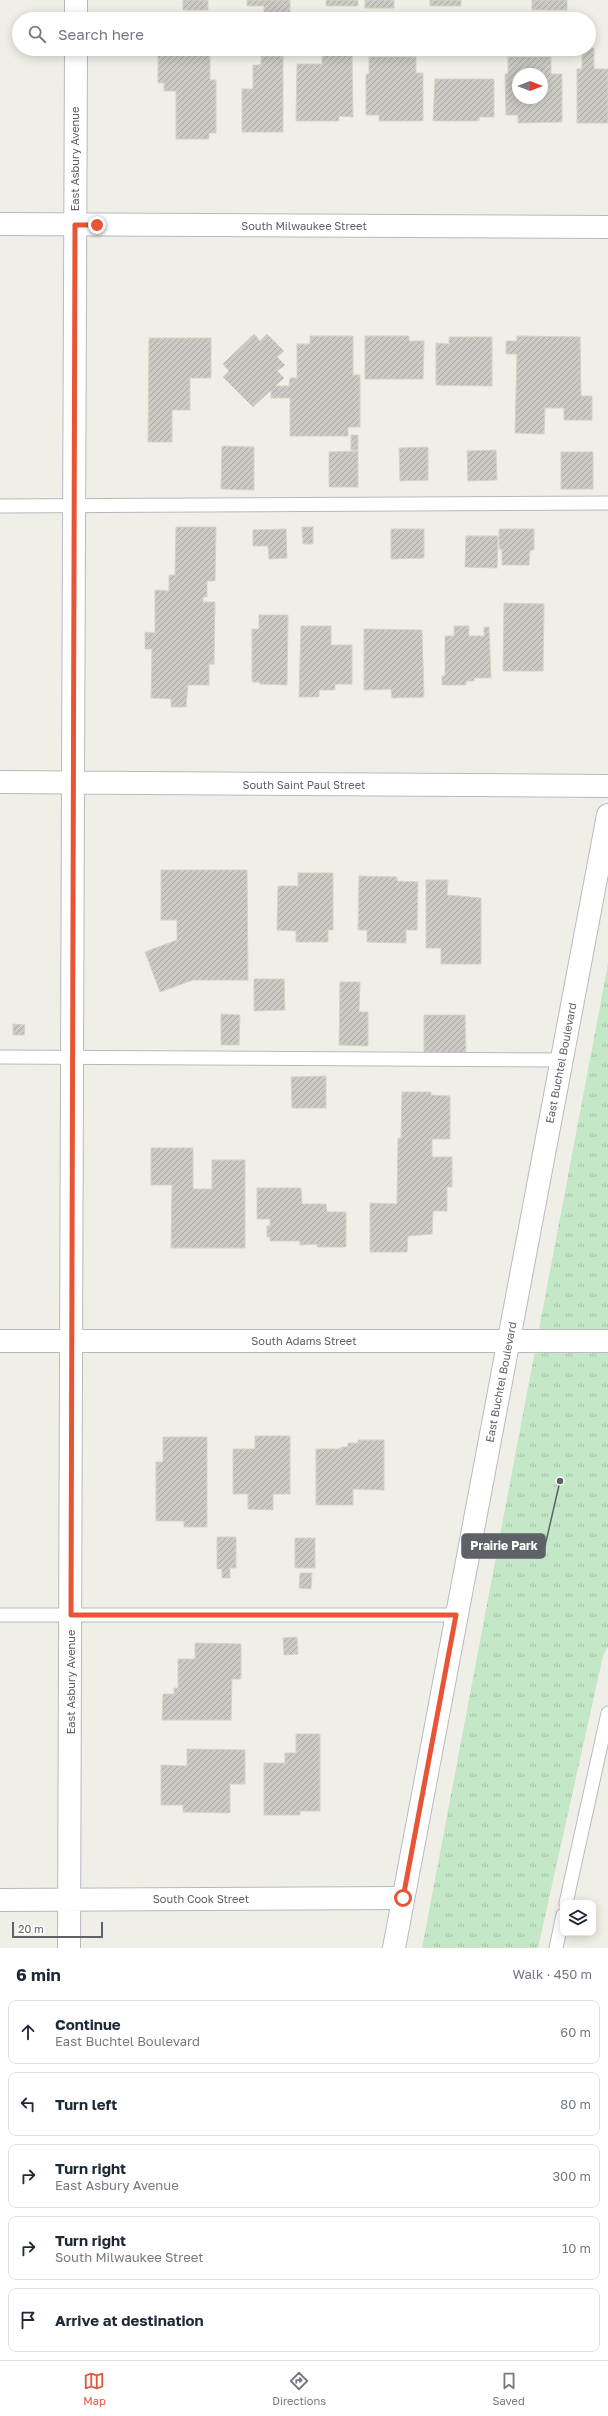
<!DOCTYPE html>
<html lang="en">
<head>
<meta charset="utf-8">
<style>
	:root { --surface:#fff; --page:#f6f6f7; --text:#1f2937; --muted:#747a83; --line:#e0e1e3; --accent:#e85535 }
	body { margin:0; font-family:"Golos Text",sans-serif; background:var(--page); color:var(--text) }
	.controls { position:absolute; right:12px; bottom:12px; display:grid; overflow:hidden; border-radius:8px; box-shadow:0 2px 10px #0003 }
	.controls button { width:36px; height:36px; display:grid; place-items:center; padding:0; border:0; border-bottom:1px solid var(--line); background:var(--surface); color:var(--text); font:20px sans-serif }
	.compass { position:absolute; left:512px; top:68px; width:36px; height:36px; border-radius:50%; background:var(--surface); box-shadow:0 2px 10px #0003; rotate:90deg }
	.scale { position:absolute; left:12px; bottom:10px; width:91px; box-sizing:border-box; padding-left:4px; border:2px solid #5e6167; border-top:0; font-size:11px; line-height:14px; white-space:nowrap; color:#5e6167; -webkit-text-stroke:3px #fff; paint-order:stroke }
	.stop { position:absolute; width:12px; height:12px; margin:-9px; border:3px solid #e85535; border-radius:50%; background:#fff }
	.stop.end { background:#e85535; border-color:#fff; box-shadow:0 1px 4px #0008 }
	.list { margin:0; padding:0; list-style:none }
	h2 { display:flex; justify-content:space-between; align-items:center; height:52px; margin:0; padding:0 16px; font-size:17px }
	h2 small { font-size:13px; font-weight:400; color:var(--muted) }
	.list li { display:grid; grid-template-columns:26px 1fr auto; gap:12px; align-items:center; box-sizing:border-box; height:64px; margin:0 8px 8px; padding:0 8px; border:1px solid var(--line); border-radius:8px }
	.list b { display:block; font-size:15px; white-space:nowrap }
	.list p { margin:0; font-size:13px; white-space:nowrap; color:var(--muted) }
	.list em { font-size:13px; font-style:normal; color:var(--muted) }
	.icon { flex:none; width:22px; height:22px; fill:none; stroke:currentColor; stroke-width:2; stroke-linecap:round; stroke-linejoin:round }
	.map { position:relative; flex:none; width:608px; height:1948px; overflow:hidden }
	.search { position:absolute; background:var(--surface); box-shadow:0 2px 10px #0003; left:12px; right:12px; top:12px; height:44px; display:flex; align-items:center; gap:10px; box-sizing:border-box; padding:0 14px; border-radius:22px; color:var(--muted); font-size:15px }
	.sheet { height:412px; background:var(--surface) }
	nav { display:flex; justify-content:space-around; align-items:center; box-sizing:border-box; height:56px; border-top:1px solid var(--line); background:var(--surface); font-size:11px; color:var(--muted) }
	nav a { display:grid; justify-items:center; gap:2px }
	nav .on { color:var(--accent) }
	.map>svg:first-child { display:block }
</style>
</head>
<body>
<div class="map">
<svg width="608" height="1948" viewBox="0 0 608 1948">
	<defs>
		<pattern id="park-tufts" width="24" height="20" patternUnits="userSpaceOnUse"><rect width="24" height="20" fill="#c4e7c8"/><path d="M3 7l-1-3M5 7V3M7 7l1-3M15 17l-1-3M17 17v-4M19 17l1-3" fill="none" stroke="#a2bfa6"/></pattern>
		<pattern id="building-hatch" width="6" height="6" patternUnits="userSpaceOnUse"><rect width="6" height="6" fill="#ccc9c4"/><path d="M-1 1l2-2M0 6l6-6M5 7l2-2" fill="none" stroke="#a9a7a3"/></pattern>
	</defs>
	<rect width="100%" height="100%" fill="#f0efe7"/>
	<path fill="url(#park-tufts)" d="M608,964V1646L603,1656L538,1948H422Z"/>
	<path fill="url(#building-hatch)" stroke="#d5d2c5" fill-rule="evenodd" d="M183,0H208V10H183Z
		M247,0H290V16L264,17V6H247Z
		M326,0H358V6H326Z
		M365,0H394V8H365Z
		M430,0H461V6H430Z
		M532,0H567V10H532Z
		M594,48V69H608V123H577V69H582V49Z
		M158,49H210V80H216V133H209V139H176V91H164V83H158Z
		M322,54H352L353,117L339,116V121H296L297,64H322Z
		M261,56H283V132H242V89H253V65H261Z
		M369,57H416V73H423V121H379V115H366V74H369Z
		M508,57H551V74H562V122L518,123V115H506L505,74H508ZM518,74H542V98H518Z
		M435,79H494V117H479V121H433Z
		M254,334L260,341L267,334L284,351L277,357L285,365L277,371L284,378L275,386H289L290,378H297V344H310V336H353V375H360V427H348V436H290V398H271V390L253,407L223,377L229,371L223,364Z
		M365,336H409V341H424L423,379H365Z
		M517,336L580,337L581,396H592V420H564V408H545L544,434L515,433L517,354H506V341H517Z
		M449,337H492V386L436,385V343L449,344Z
		M149,338H211V378H190V410H172V442H148Z
		M351,435H358V450H351Z
		M222,446L254,447V490L221,489Z
		M428,447V480L400,481L399,448Z
		M496,450L497,480L468,481L467,451Z
		M358,451V487H329V452Z
		M561,452H593V489H561Z
		M176,527H216L215,581H207V597H203V602H215L214,664H209V685H188L186,707H171V699L151,698L152,649H145V632L155,633V590L169,591V575H175Z
		M302,527H313V544H303Z
		M286,529L287,558L269,559L268,546H253V530Z
		M391,529H424V558L391,559Z
		M499,529H534V550H530L529,565H502V549H499Z
		M466,536H498L497,568L465,567Z
		M504,603L544,604L543,671H503Z
		M259,615H288L287,685L260,684V682H252V629H259Z
		M301,626H331V645H352V684H335V690H319V697H299Z
		M454,626H469V636H484V627H489L491,678H474V681H466V685H442V676H445V636H454Z
		M364,629L422,630L424,697L392,698L391,689L364,690Z
		M161,870H247L248,980H193L160,992L145,952L177,940V920H161Z
		M298,873H333V930H328V942H296V931L277,930L278,886H298Z
		M359,876L397,877V881L418,882L417,930H406V943L367,942V930H358Z
		M426,880H448L447,895L481,898V964H441V948H426Z
		M254,979H284L285,1010L254,1011Z
		M340,982H360L359,1012H368V1046L339,1045Z
		M221,1014L240,1015L239,1045H221Z
		M424,1015H465L466,1053H424Z
		M13,1024L25,1025L24,1035H13Z
		M326,1076V1108H292L291,1077Z
		M402,1092H431V1095L450,1096V1139H432V1157H452V1187H447V1211H433L432,1234L408,1236L407,1252H370V1203L397,1204L398,1138H401Z
		M151,1148H193V1189H212V1160H245V1248H171L172,1185H151Z
		M257,1188H301L302,1204H326L327,1212H346V1247H317V1244L300,1245V1241H270V1237H267V1226H270V1219H257Z
		M255,1436H290V1494H273V1510L248,1509V1494H233V1449H255Z
		M163,1437H207V1527H184V1521H156V1462H163Z
		M358,1440H384V1490L353,1489V1505H316V1449H341V1447H348V1443H358Z
		M217,1537H236V1568H230V1578H222V1569H217Z
		M295,1538H315V1568H295Z
		M300,1573H312L311,1589L299,1588Z
		M297,1637L298,1654L284,1655L283,1638Z
		M195,1643L241,1644V1679H232L231,1720H162L163,1694H174V1688H178V1659H195Z
		M296,1734H320V1811H300V1815H264V1763H285V1753H296Z
		M187,1749L245,1750V1784H230V1813L183,1812V1805H161V1765L187,1766Z"/>
	<g fill="none" stroke-linecap="round" stroke-linejoin="round">
		<defs>
			<path id="lane" d="M0,506L608,503
				M0,1057L561,1060
				M0,1615H456
				M566,1903L608,1713
				M556,1948L563,1915"/>
			<path id="street" d="M0,224L608,227
				M0,1341H608
				M0,1900L403,1898
				M69,1948L73,783"/>
			<path id="secondary" d="M76,19V0
				M0,782L608,786
				M73,783L76,49
				M394,1948L608,815"/>
		</defs>
		<use href="#lane" stroke="#b7b9bd" stroke-width="15"/>
		<use href="#street" stroke="#b7b9bd" stroke-width="24"/>
		<use href="#secondary" stroke="#b8bac0" stroke-width="24"/>
		<use href="#lane" stroke="#fff" stroke-width="13"/>
		<use href="#street" stroke="#fff" stroke-width="22"/>
		<use href="#secondary" stroke="#fff" stroke-width="22"/>
	</g>
	<g fill="none" stroke-linecap="round" stroke-linejoin="round">
		<path stroke="#e85535" stroke-width="5" d="M97,225H75L71,1615H456L403,1898"/>
	</g>
	<g text-anchor="middle" stroke-width="3.5" stroke-linejoin="round" paint-order="stroke">
		<g font-size="11" fill="#5e6167" stroke="#fff">
			<text transform="translate(75 159) rotate(-90)" y="4">East Asbury Avenue</text>
			<text x="304" y="230">South Milwaukee Street</text>
			<text x="304" y="789">South Saint Paul Street</text>
			<text transform="translate(561 1063) rotate(-79)" y="4">East Buchtel Boulevard</text>
			<text x="304" y="1345">South Adams Street</text>
			<text transform="translate(501 1382) rotate(-79)" y="4">East Buchtel Boulevard</text>
			<text transform="translate(71 1682) rotate(-90)" y="4">East Asbury Avenue</text>
			<text x="201" y="1903">South Cook Street</text>
		</g>
	</g>
	<path fill="none" stroke="#5e6167" stroke-width="1.5" d="M560 1481L545 1546"/>
	<circle fill="#5e6167" stroke="#fff" stroke-width="1.5" cx="560" cy="1481" r="4"/>
	<rect fill="#5e6167" stroke="#5e6167" stroke-width="1.5" x="462" y="1534" width="83" height="24" rx="4"/>
	<g font-size="12" text-anchor="middle" font-weight="bold" fill="#fff">
		<text x="504" y="1550">Prairie Park</text>
	</g>
</svg>
<div class="controls">
<button><svg class="icon" aria-label="layers" viewBox="0 0 24 24"><path d="M12 4l9 5-9 5-9-5zM3 14l9 5 9-5"/></svg></button>
</div>
<svg class="compass" viewBox="-18 -18 36 36"><path d="M0-13l5 13h-10z" fill="#e53935"/><path d="M0 13l5-13h-10z" fill="#747a83"/></svg>
<div class="scale">20 m</div>
<div class="stop" style="left:403px;top:1898px"></div>
<div class="stop end" style="left:97px;top:225px"></div>
<div class="search"><svg class="icon" aria-label="search" viewBox="0 0 24 24"><circle cx="10" cy="10" r="6"/><path d="M15 15l6 6"/></svg>Search here</div>
</div>
<section class="sheet">
<h2>6 min<small>Walk · 450 m</small></h2>
<ul class="list">
<li><svg class="icon" aria-label="ahead" viewBox="0 0 24 24"><path d="M12 20V5M6 11l6-6 6 6"/></svg><div><b>Continue</b><p>East Buchtel Boulevard</p></div><em>60 m</em></li>
<li><svg class="icon" aria-label="left" viewBox="0 0 24 24"><path d="M17 20v-9H6M10 6l-5 5 5 5"/></svg><div><b>Turn left</b></div><em>80 m</em></li>
<li><svg class="icon" aria-label="right" viewBox="0 0 24 24"><path d="M7 20v-9h11M14 6l5 5-5 5"/></svg><div><b>Turn right</b><p>East Asbury Avenue</p></div><em>300 m</em></li>
<li><svg class="icon" aria-label="right" viewBox="0 0 24 24"><path d="M7 20v-9h11M14 6l5 5-5 5"/></svg><div><b>Turn right</b><p>South Milwaukee Street</p></div><em>10 m</em></li>
<li><svg class="icon" aria-label="arrive" viewBox="0 0 24 24"><path d="M6 21V4h12l-3 4 3 4H6"/></svg><div><b>Arrive at destination</b></div></li>
</ul>
</section>
<nav>
<a class="on"><svg class="icon" aria-label="map" viewBox="0 0 24 24"><path d="M3 6l6-2 6 2 6-2v14l-6 2-6-2-6 2zM9 4v14M15 6v14"/></svg>Map</a>
<a><svg class="icon" aria-label="directions" viewBox="0 0 24 24"><path d="M12 3l9 9-9 9-9-9zM9 14v-3h6M13 9l2 2-2 2"/></svg>Directions</a>
<a><svg class="icon" aria-label="saved" viewBox="0 0 24 24"><path d="M7 4h10v16l-5-4-5 4z"/></svg>Saved</a>
</nav>
</body>
</html>
